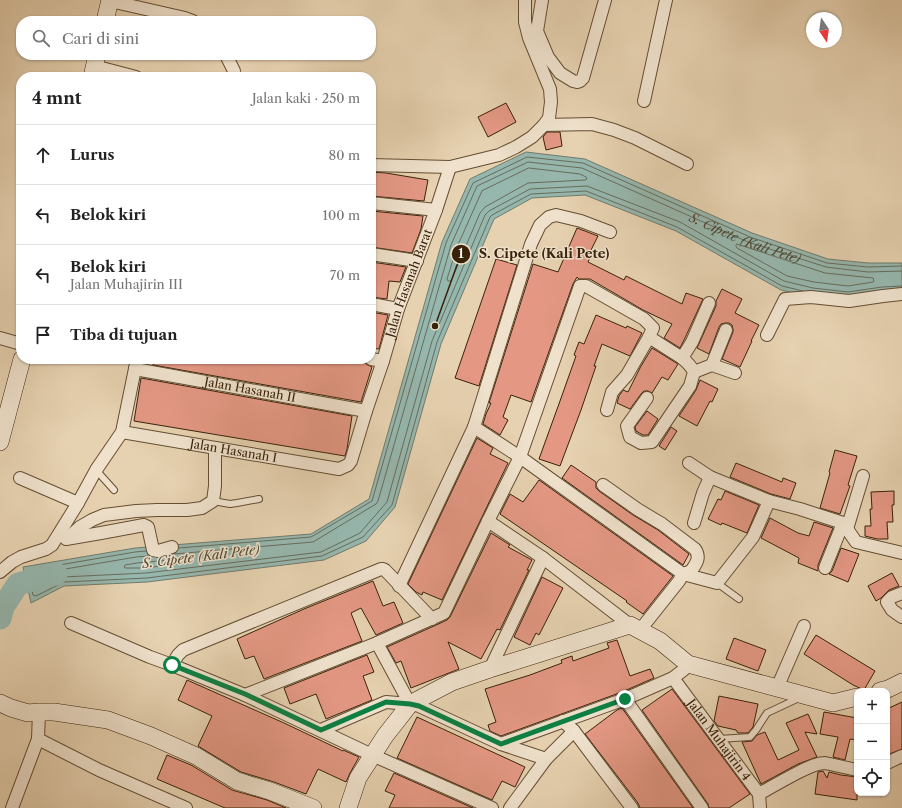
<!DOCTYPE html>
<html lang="id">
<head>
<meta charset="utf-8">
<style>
	:root { --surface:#fff; --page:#f6f6f6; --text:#222; --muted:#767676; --line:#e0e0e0 }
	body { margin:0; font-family:"Libre Caslon Text",serif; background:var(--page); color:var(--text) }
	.controls { position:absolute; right:12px; bottom:12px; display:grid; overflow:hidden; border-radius:8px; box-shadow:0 1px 3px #0004 }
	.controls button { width:36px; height:36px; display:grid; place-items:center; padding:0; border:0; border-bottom:1px solid var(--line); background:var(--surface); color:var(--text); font:20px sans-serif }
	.compass { position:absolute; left:806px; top:12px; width:36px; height:36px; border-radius:50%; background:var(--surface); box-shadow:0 1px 3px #0004; rotate:167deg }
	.stop { position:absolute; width:12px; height:12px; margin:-9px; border:3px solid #0b8043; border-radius:50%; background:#fff }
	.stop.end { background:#0b8043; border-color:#fff; box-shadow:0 1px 4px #0008 }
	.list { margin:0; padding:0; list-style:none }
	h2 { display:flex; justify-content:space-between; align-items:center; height:52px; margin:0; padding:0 16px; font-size:17px }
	h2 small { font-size:13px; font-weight:400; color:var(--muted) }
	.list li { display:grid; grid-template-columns:26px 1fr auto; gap:12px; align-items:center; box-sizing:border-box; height:60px; padding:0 16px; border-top:1px solid var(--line) }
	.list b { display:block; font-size:15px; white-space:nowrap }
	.list p { margin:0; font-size:13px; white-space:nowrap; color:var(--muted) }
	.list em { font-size:13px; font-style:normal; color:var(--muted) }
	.icon { flex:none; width:22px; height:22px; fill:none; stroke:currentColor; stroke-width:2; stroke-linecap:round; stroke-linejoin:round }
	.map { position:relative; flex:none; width:902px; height:808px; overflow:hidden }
	.search { position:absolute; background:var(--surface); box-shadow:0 1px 3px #0004; left:16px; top:16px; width:360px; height:44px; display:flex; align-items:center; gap:10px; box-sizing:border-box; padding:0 14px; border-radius:16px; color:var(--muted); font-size:15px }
	.panel { position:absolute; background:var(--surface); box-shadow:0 1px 3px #0004; left:16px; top:72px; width:360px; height:292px; border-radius:16px }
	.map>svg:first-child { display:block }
</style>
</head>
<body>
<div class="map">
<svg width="902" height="808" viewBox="0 0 902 808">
	<rect width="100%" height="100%" fill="#e6d1b0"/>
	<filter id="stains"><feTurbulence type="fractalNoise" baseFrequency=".005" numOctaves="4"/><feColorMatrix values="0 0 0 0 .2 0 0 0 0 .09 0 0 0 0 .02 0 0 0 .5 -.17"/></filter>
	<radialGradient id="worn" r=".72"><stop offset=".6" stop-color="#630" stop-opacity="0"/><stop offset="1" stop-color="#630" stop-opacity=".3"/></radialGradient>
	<path fill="#96b7ae" stroke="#717b6c" d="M526,152L585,159L752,233L828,259L868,263H902V294L811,297L781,290L676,231L585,195L532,198L494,219L441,344L395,507L366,541L324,560L147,582L64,586L31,603L23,567L135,548L311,534L369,499L442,242L470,179Z"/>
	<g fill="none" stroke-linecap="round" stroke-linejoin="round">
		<g stroke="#686c5c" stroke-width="1">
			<path d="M529,168L580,174L586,177L587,179L585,180L528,183L485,207L480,213L451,281H448L447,279L457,247L482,191Z"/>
			<path d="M737,244L825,273L873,278L874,281L873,282L848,286L814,282L787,276L737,248L736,246Z"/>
			<path d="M179,548L311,537L372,501L446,243L473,183L527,157L583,163L750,237L827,263L868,267L902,266"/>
			<path d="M146,551L135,552L30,570L28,572L33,595L36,596L64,582L147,578L322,556L363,537L392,505L437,342L490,217L492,215L531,194L586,191L677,227L782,286L803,291"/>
			<path id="s1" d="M174,554L313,542L376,504L378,501L451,245L477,186L528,162L582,168L748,242L826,267L868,272L902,271"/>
			<path d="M149,556L136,557L36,574L34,576L37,587L39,589L63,577L146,573L321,552L360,533L387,502L432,341L485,215L489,211L530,189L587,186L680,222L784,281L813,288L848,292L882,287L902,286"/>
			<path d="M183,559L185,561L183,563L146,568H125L124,567L125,565L137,563Z"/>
		</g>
		<path stroke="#96b7ae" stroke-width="23" d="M0,618L3,607L18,584L47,576L56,574"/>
	</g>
	<path fill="#e49884" stroke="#392209" d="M506,103L516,122L488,137L478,117Z
		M547,132H560L562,146L546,150L543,137Z
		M371,172L386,173L428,180L424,201L371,196Z
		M371,211L423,216L421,229L412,253L371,247Z
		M577,228L598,236L589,254L591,255L588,262L624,280L626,276L682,304L686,293L703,299L685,338L680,348L664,338L672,324L643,310L590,279H579L577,277L573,284L531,402L511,395L503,417L508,420L500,435L483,424L486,414L491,403H489L533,264L558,272Z
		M496,259L517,265L479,386L455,378Z
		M371,262L406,267L400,282L389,281L387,299L371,297Z
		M722,289L742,299L735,313L759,325L751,341H752L740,367L722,359L733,332V329L732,325L729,323H725L721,324L719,327L709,354L697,348L716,306V301Z
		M371,312L388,315L379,349L371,348Z
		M596,315L626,328L627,326L642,333L630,356L602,344L594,366H596L581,410L560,466L539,459L560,401L576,356L574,355L579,342L584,344Z
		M652,348L678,364L668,380L662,377L652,393L648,391H644L641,394L630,409L617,403L619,396L623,390L628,392L641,366Z
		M154,359H364L366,364L372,367L361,402L153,365Z
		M141,378L352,416L347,449L345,456L134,421Z
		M700,380L718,389L712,402L710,401L697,426L679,416L696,390Z
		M647,411L658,419L648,435H643L636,431L635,427Z
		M671,427L677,431L665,450L659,446Z
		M477,438L493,448L490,454L508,463L442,600L423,592L422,595L416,592L408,584Z
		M835,450L857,456L848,485L850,486L840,514L820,508L830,473L829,472Z
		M736,463L782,482L783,478L796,483L790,499L771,494L730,477Z
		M571,465L596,482V488L599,491L633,515L658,530L689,554L683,565L562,478Z
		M539,480L673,576L643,614L626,602L627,601L500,514L510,494L523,502Z
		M725,491L759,505L747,533L722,523L721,525L708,519L718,499L721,500Z
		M894,491V505H892L893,522H887L888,539H877L865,536V526H871L870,509H872L871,492Z
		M770,518L798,533L809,536L814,522L833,528L818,565V571L798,563L799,558L761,538Z
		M491,533L510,545L508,547L532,560L527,570H529L500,630L497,629L481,659L448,642L459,669L411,688L401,661L396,663L387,647L434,626L447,620L450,617Z
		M841,548L859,554L848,582L829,574L832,571Z
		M892,573L899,586L889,590L881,598L876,601L868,586Z
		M542,577L563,588L539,635L536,633L530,645L514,637Z
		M373,581L383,606L394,602L403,623L376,635L361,608L351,613L362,641L264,679L254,656L245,659L237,639L304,609Z
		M816,635L875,671L864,690L853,685L804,654Z
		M734,638L766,650L758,671L726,659Z
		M617,640L630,676L650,669L654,678L622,692L501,736L490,731L488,725L496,722L485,689L530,675L562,663L561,660L572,656L573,661L609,648L607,643Z
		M367,655L374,672L363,676L372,700L326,719L316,694L290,704L284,688Z
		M187,680L284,723L343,751V750L359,757L350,773L346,782L318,769L306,794L274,782L241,772L198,746L212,716L178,700Z
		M672,689L750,794L729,808H709L708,804L642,710Z
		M719,696L758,704L753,727L748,733H738L736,730L718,726L714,721Z
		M902,702V749L887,755V709Z
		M622,708L693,808H640L638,803L585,734L617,710Z
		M824,712L857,718V740L850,739L845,760L833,757L838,737L820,734Z
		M808,714L817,734L805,732L817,757L798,764L761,784L742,742L752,741L757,735L765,732L778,760L799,750L786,723Z
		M417,717L525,767L515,787L502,781L492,800L397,758Z
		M167,755L191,765L232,790L267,800L286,808H225L157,779Z
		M823,771L827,778L829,772L841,775L857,777V800L815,794L818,772Z
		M394,773L473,808H389L395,795L385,791Z"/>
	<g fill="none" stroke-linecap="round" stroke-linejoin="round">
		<defs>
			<path id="lane" d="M96,470L114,490
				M213,501L230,504L237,503L259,499
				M717,583L739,599
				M719,739L750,737L756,730L767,713L799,698"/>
			<g id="street">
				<path d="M542,0L537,31L548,57L560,73L573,81L577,82L580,81L583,78L605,0"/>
				<path d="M110,1L185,18L193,21"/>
				<path d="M226,55L234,71"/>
				<path d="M94,66L136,77"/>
				<path d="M644,101L666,0"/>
				<path d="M544,125L592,124L614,130L635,138L687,164"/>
				<path d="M371,165L450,167L499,155L516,147L532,137L544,125L549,118L551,102L550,89L529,38L525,22V0"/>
				<path d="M371,203L436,210"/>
				<path d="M371,254L417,261"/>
				<path d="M371,304L398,309"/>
				<path d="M767,335L785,299L811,297L849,301L883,296L902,294"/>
				<path d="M649,337L682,358L692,342L709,303"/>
				<path d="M0,338L21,344"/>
				<path d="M371,359L383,361"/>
				<path d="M712,365L726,330"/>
				<path id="s2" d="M135,369L366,411"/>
				<path d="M694,372L712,365L735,373"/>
				<path d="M647,398L627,426L630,437L641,443L652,442L690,386L694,372C691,366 687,362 682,358"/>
				<path d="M474,427L520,457L683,574L679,581L640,630"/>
				<path id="s3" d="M122,432L339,469L348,465L351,461L366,411L383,361L398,309L436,210L450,167"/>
				<path d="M689,463L710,477L769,501L800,509L843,523L856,542L902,553"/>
				<path d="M20,478L78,503"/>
				<path d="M603,485L637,509L662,524L695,549C701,558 696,564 691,571L683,574"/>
				<path d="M488,521L543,558L630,625"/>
				<path d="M694,523L703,493L710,477"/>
				<path d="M847,529L863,476"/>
				<path d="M68,538L80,527L92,520L104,515L136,511L157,510H187L202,508L213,501L215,486V448"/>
				<path d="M66,539L101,533L144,525L148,527L153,550L158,551L172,547"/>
				<path d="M825,568L843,523"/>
				<path d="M0,572L12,562L21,557L46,549L52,545L78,503L96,470L122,432L137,359"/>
				<path d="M683,574L717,583L753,537L769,501"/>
				<path d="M399,586L474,427L531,244L540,225L549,217L556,215L581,221L610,232"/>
				<path d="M902,593L892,597L887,602L892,610L902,617"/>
				<path d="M432,619L385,570L383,569H381L183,650L178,655L172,665L245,695L372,755L492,808"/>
				<path d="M71,623L150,657L172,665"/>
				<path d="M377,643L410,704"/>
				<path d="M490,669L543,558"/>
				<path id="s4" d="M673,678L759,794C773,786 787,778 801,771C809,767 817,763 825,763L857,770"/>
				<path d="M777,688L804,626"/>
				<path d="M245,695L377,643L444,613L488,521L520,457L580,286H586L644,319L653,328L649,337L627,375L612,392L607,410"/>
				<path d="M625,699L702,808"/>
				<path d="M39,712L38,739L99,770L186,808"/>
				<path d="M563,721L574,731L632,808"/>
				<path d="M321,730L386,702L410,704L419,706L501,744L546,759"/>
				<path d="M501,744L625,699L673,678L691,664"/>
				<path d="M887,763L902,756"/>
				<path d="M759,794L760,808"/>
				<path d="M12,808L38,739"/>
				<path d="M510,808L546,759L574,731"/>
			</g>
			<path id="secondary" d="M105,21L110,0
				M92,77L97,55
				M0,442L22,359
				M880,691L888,689L902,682
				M0,703L11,708L28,713L39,712H54L108,720L151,736L196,756L237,781L270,791L313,808
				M348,808L358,778L385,736L410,704L452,682L490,669L630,625L660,641L688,664L833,703L857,697"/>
		</defs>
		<use href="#lane" stroke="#644e33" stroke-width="8"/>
		<use href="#street" stroke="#644e33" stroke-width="14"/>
		<use href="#secondary" stroke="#392209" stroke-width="18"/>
		<use href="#lane" stroke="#efe1cc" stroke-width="6"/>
		<use href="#street" stroke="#efe1cc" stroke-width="12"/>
		<use href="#secondary" stroke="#efe1cc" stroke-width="17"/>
	</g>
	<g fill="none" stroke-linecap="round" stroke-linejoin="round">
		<path stroke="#0b8043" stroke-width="5" d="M172,665L245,694L321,730L386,702L410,704L419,706L501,744L625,699"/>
	</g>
	<g text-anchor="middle" stroke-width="3" stroke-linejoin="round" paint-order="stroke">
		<g font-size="12" fill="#392209" stroke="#efe1cc">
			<text dy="4" stroke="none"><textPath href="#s3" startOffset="422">Jalan Hasanah Barat</textPath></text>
			<text dy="4" stroke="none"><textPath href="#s2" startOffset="117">Jalan Hasanah II</textPath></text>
			<text dy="4" stroke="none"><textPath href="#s3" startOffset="113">Jalan Hasanah I</textPath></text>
			<text dy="4" stroke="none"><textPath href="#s4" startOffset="77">Jalan Muhajirin 4</textPath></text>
		</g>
		<g font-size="13" font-style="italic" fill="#504732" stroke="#efe1cc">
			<text dy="5" stroke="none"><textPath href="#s1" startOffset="836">S. Cipete (Kali Pete)</textPath></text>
			<text transform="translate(201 556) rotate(-7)" y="5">S. Cipete (Kali Pete)</text>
		</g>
	</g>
	<path fill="none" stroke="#392209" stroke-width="1.5" d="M435 326L461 254"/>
	<g fill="#392209" stroke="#efe1cc" stroke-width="1.5">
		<circle cx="435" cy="326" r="4"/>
		<circle cx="461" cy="254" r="10"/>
	</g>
	<g font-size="12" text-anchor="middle" font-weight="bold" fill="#fff">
		<text x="461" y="258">1</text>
	</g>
	<g font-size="13" text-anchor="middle" font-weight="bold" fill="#392209" stroke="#efe1cc" stroke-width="3" stroke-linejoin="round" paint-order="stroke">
		<text x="544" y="258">S. Cipete (Kali Pete)</text>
	</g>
	<rect width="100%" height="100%" filter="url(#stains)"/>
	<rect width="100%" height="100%" fill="url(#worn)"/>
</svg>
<div class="controls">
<button>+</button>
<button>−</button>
<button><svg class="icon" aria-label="locate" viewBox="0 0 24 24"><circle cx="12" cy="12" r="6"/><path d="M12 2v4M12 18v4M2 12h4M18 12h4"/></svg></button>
</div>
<svg class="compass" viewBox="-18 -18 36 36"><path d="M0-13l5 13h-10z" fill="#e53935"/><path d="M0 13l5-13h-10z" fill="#767676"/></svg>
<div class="stop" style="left:172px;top:665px"></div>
<div class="stop end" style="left:625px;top:699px"></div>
<div class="search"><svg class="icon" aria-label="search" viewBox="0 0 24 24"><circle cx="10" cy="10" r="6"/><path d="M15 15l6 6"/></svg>Cari di sini</div>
<section class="panel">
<h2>4 mnt<small>Jalan kaki · 250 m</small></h2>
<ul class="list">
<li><svg class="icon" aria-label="ahead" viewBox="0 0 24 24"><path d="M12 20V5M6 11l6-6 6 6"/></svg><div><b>Lurus</b></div><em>80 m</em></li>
<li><svg class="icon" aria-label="left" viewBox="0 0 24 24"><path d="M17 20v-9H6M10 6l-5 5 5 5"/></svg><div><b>Belok kiri</b></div><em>100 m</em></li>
<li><svg class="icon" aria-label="left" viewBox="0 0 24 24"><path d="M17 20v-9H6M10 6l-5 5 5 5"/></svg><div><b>Belok kiri</b><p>Jalan Muhajirin III</p></div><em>70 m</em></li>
<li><svg class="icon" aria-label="arrive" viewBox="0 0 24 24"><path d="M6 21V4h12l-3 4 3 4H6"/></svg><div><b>Tiba di tujuan</b></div></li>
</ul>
</section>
</div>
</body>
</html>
